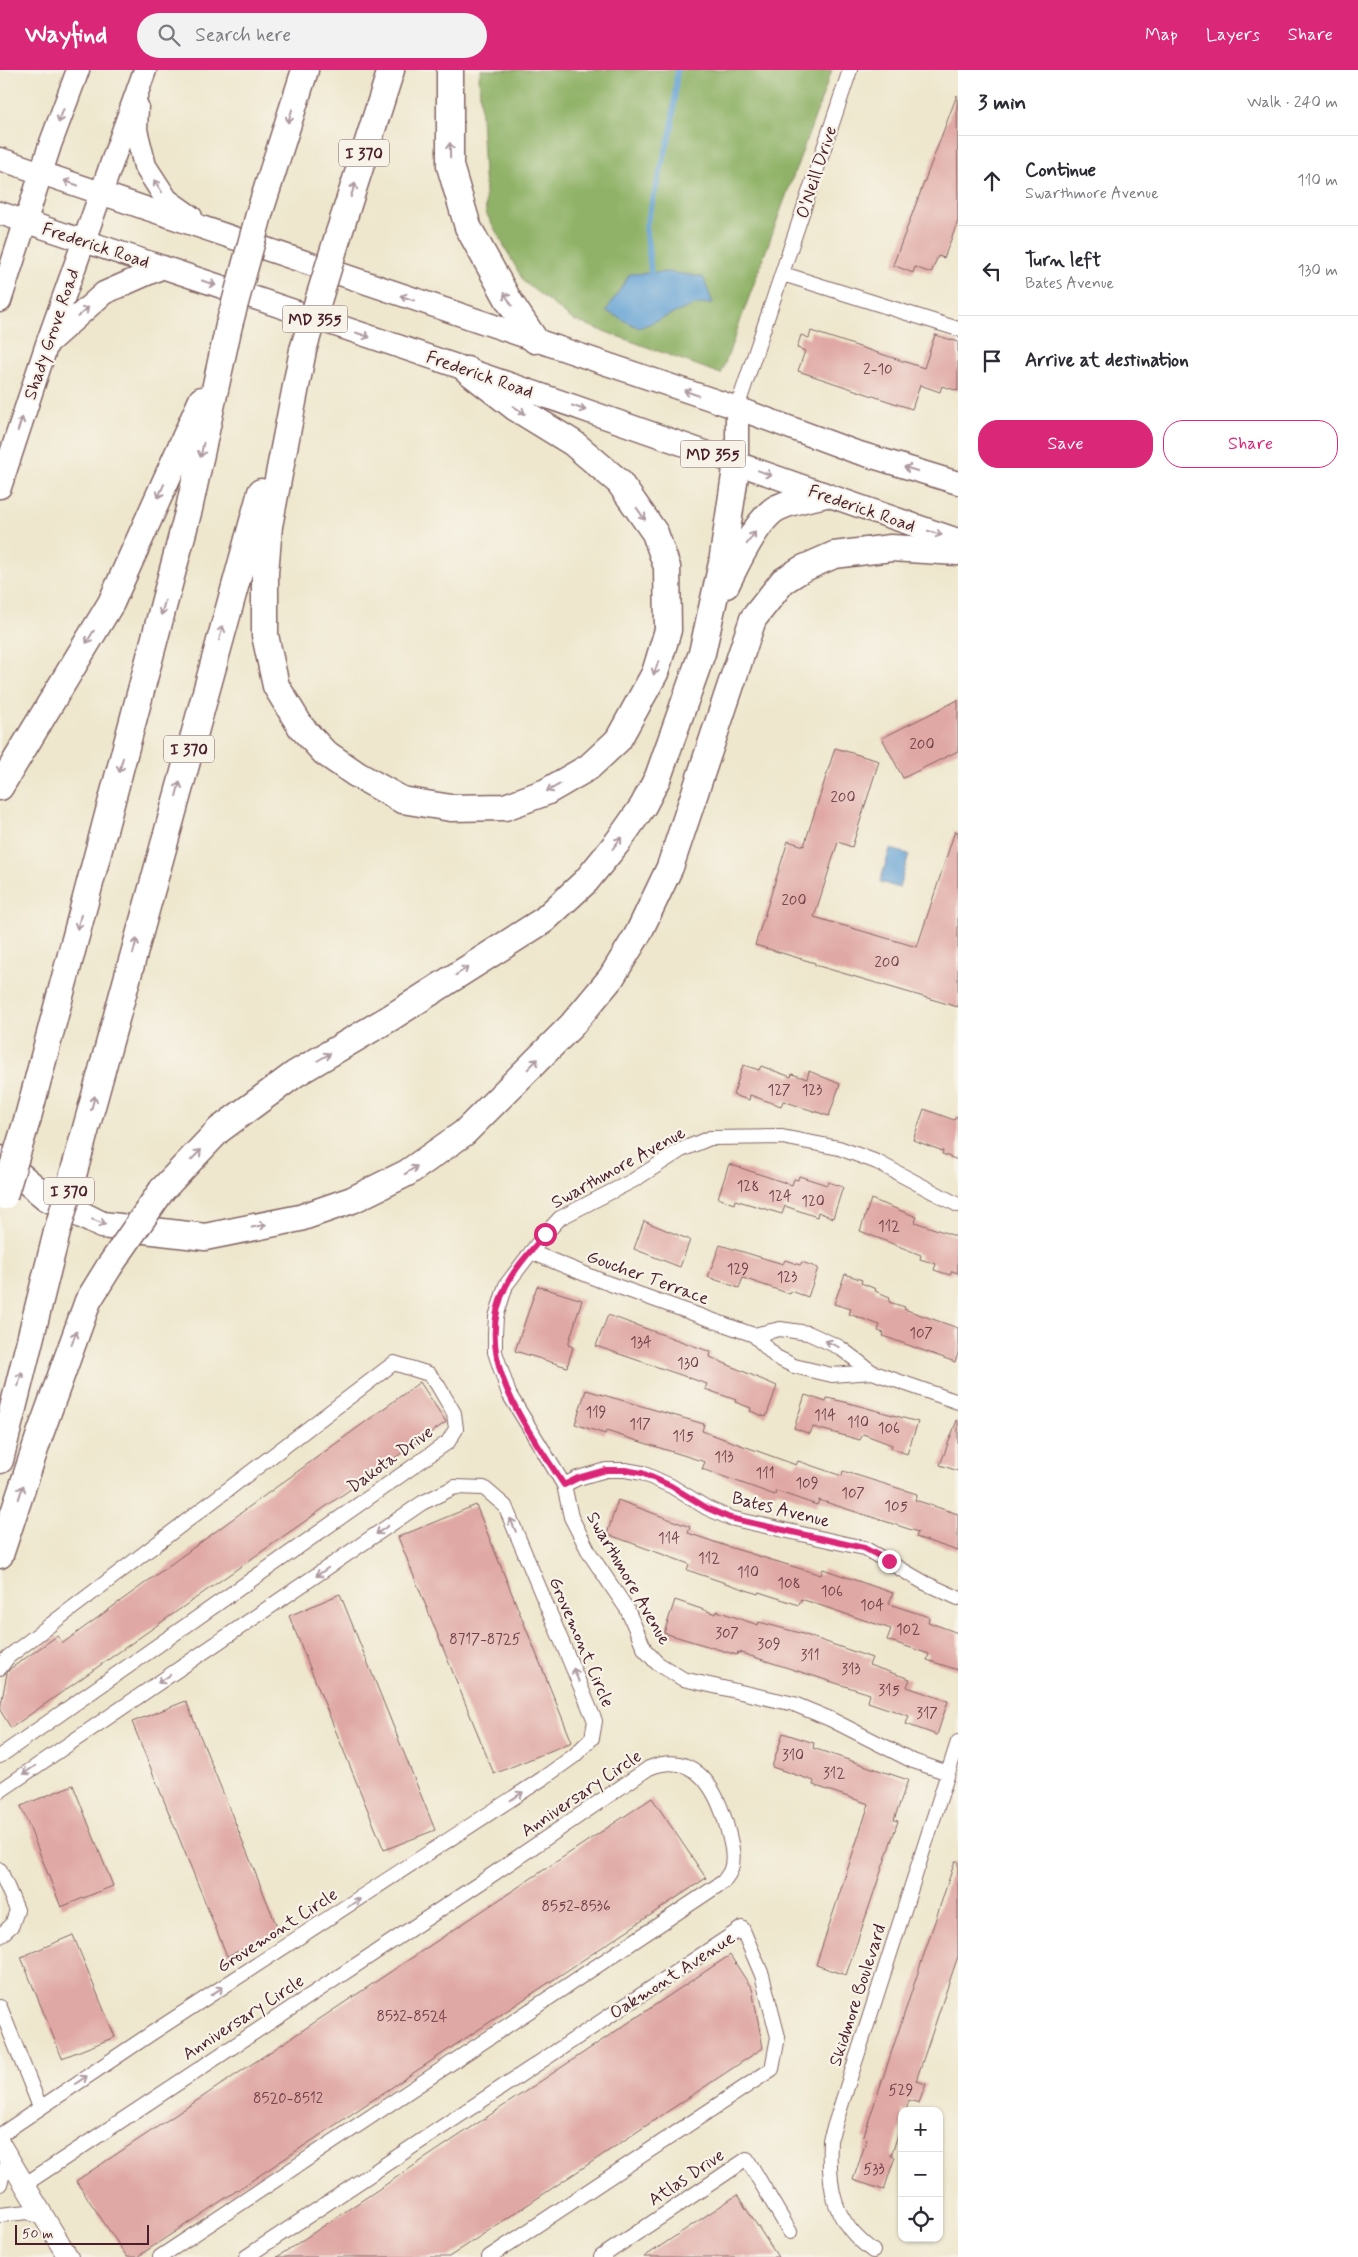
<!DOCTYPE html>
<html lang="en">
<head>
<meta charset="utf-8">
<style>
	:root { --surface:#fff; --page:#f2f2f3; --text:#2b2b33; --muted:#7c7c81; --line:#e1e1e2; --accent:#db2777 }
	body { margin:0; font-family:Mynerve,sans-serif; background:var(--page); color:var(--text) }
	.controls { position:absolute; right:15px; bottom:15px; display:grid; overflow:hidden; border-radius:10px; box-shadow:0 1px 4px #0004 }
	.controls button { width:45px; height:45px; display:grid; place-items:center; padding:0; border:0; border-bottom:1px solid var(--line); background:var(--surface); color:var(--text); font:25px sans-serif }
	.scale { position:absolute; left:15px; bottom:12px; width:134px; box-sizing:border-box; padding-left:5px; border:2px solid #4a1f2b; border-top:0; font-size:14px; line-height:18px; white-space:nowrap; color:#4a1f2b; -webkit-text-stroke:4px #f7f3e8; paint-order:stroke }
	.stop { position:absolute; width:15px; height:15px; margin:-11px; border:4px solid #db2777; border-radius:50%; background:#fff }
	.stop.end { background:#db2777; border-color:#fff; box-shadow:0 1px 5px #0008 }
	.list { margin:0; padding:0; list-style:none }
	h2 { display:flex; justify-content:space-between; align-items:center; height:65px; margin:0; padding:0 20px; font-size:21px }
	h2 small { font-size:16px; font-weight:400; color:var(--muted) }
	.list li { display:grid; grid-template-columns:32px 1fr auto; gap:15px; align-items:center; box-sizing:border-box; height:90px; padding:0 20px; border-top:1px solid var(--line) }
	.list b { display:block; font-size:19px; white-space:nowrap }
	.list p { margin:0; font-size:16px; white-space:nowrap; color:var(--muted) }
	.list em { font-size:16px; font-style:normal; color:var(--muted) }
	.actions { display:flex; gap:10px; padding:15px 20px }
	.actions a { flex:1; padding:11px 0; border:1px solid var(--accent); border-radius:20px; text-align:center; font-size:18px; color:var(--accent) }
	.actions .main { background:var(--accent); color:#fff }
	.icon { flex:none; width:28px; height:28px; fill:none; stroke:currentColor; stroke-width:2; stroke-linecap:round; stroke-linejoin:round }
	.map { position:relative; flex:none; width:958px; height:2187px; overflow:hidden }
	header { display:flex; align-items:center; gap:30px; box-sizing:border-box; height:70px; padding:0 25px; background:var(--accent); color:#fff }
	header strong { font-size:24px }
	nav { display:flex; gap:28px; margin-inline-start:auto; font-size:18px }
	.search { width:350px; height:45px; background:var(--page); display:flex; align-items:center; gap:12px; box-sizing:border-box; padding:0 18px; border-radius:28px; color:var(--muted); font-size:19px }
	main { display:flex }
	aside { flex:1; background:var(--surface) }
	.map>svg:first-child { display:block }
</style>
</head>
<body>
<header>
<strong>Wayfind</strong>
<div class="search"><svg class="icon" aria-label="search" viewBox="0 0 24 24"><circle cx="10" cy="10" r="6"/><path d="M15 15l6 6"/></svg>Search here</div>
<nav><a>Map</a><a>Layers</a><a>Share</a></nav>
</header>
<main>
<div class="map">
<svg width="958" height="2187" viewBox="0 0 958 2187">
	<rect width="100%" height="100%" fill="#f7f3e8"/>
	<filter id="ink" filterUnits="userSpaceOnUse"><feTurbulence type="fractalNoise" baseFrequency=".02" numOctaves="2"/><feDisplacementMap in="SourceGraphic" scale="10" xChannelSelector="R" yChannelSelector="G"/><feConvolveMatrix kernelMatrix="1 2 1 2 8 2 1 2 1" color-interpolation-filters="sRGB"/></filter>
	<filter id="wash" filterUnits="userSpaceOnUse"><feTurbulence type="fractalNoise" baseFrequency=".0096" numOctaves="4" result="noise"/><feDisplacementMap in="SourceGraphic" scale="20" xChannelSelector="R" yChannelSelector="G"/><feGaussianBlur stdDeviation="1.12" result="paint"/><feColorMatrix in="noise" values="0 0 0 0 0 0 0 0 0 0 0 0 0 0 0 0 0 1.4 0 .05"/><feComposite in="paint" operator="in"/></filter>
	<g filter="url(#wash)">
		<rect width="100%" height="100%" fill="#eee7cd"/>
		<path fill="#90b267" stroke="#6d6849" d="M481,0H832L721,304L573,250L524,212L486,143L479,7Z"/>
		<path fill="#62a1d4" stroke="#566080" d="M668,202L703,207L713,233L694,235L639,258L606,241L630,204Z
			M890,779L909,784L899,818L880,812Z"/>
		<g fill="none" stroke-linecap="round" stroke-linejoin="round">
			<path stroke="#62a1d4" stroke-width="5.5" d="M651,203L646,156L672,57L677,0"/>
		</g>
		<g id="blocks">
			<path fill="#e0a8a4" d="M957,25L958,151L944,188L938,186L931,203L915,197L913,203L893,195Z
				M811,261L924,298L935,265L958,272V321L942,316L940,322L920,315L912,339L798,301L805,281L797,278L801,265L809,268Z
				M958,630V681L903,708L882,668Z
				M835,678L879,691L852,777L838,772L814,847L917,877L955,761L958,762V937L815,895V893L755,875L788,771L804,776Z
				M743,995L759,1000L761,996L791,1007L792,1004L807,1009L809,1001L840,1014L829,1046L783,1031L781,1036L750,1025L749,1030L733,1025Z
				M924,1039L954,1050L958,1045V1090L942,1084L943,1081L913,1070Z
				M729,1094L792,1115L794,1109L798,1110L799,1106L827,1115L828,1112L843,1117L833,1148L818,1142L817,1147L785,1136L782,1144L735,1130L734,1134L718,1128Z
				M871,1129L917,1147L915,1152L958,1167V1203L952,1201L950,1205L934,1200L936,1194L920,1189L921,1185L860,1161Z
				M644,1151L690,1170L680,1197L634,1179Z
				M720,1175L783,1194L785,1190L800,1195L802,1192L818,1198L808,1227L791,1221L790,1224L743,1208L739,1218L708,1207Z
				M845,1204L862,1210L861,1213L876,1219L875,1221L890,1227L889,1232L905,1237L904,1239L958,1258V1283L955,1292L883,1266L884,1263L878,1261L880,1255L849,1244L851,1239L834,1234Z
				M537,1216L582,1230L568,1275L573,1277L567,1297L515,1281Z
				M608,1245L711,1282L710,1287L777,1316L766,1347L750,1341L751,1338L735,1332L736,1330L705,1319L707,1314L596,1276Z
				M420,1312L446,1352L11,1658L0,1640L7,1603L10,1599L57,1566L63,1573Z
				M586,1320L704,1354L702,1361L796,1395L798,1391L842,1406L843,1401L917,1424L915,1430L958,1444V1481L916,1467L918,1462L819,1430L817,1435L776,1421L775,1425L702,1399L705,1392L606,1361L605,1364L575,1354Z
				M805,1325L826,1332L827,1328L845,1332L918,1352L907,1384L891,1378L892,1375L863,1364L860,1370L813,1357L810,1364L794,1358Z
				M957,1350L958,1351V1401L940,1395Z
				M618,1430L690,1457L688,1463L729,1477L821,1505L823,1499L893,1523L889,1534L929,1547L928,1552L958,1563V1600L927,1590L929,1584L887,1570L891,1559L801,1529L799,1535L759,1522L758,1524L687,1500L689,1494L607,1464Z
				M476,1435L572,1672L494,1704L398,1467Z
				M340,1524L435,1760L384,1780L289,1546Z
				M675,1530L716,1544L717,1541L758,1555L759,1552L800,1563L872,1588L869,1595L910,1609L907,1617L948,1631L937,1665L906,1654L909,1646L868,1632L870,1624L738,1582L737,1585L664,1563Z
				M186,1631L280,1864L227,1886L132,1652Z
				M783,1663L814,1673L813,1678L908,1710L894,1750L898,1751L846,1905L816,1895L869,1734L813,1715L814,1711L772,1697Z
				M73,1715L113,1816L61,1837L21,1736Z
				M652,1728L706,1808L137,2187H127L76,2111Z
				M955,1791H958V1886L916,2011L926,2014L919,2033L909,2030L906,2041H902V2053L891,2086L895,2087L884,2120L853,2110L867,2069L863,2068Z
				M73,1865L115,1967L62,1988L21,1887Z
				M730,1885L752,1919L763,1978L449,2187H277Z
				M737,2125L778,2187H644Z"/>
		</g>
	</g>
	<g filter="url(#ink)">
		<use href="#blocks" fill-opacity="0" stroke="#836564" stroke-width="1"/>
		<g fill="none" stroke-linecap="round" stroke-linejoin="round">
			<defs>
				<path id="street" d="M783,204L958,259
					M737,338L850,0
					M531,1182L602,1211L754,1265L776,1287L794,1296L832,1305L872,1302
					M754,1265L780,1259L808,1263L839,1277L872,1302L958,1332
					M564,1415L578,1408L606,1400H625L642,1403L671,1416L707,1438L730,1448L864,1478L925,1513L958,1528
					M0,1598L8,1587L394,1293L429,1304L437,1314L454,1343L456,1359L448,1372L0,1686
					M948,1703L913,1691L830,1649L794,1634L683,1609L657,1593L645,1580L627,1539L590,1484L571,1447L564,1415L509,1324L495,1282V1264L496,1247L506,1215L545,1164L560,1148L634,1110L681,1080L710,1068L782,1067L839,1078L877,1092L958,1135
					M0,1721L422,1433L455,1417L484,1418L505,1436L595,1651L592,1668L574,1686L542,1709L152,1963L0,2065
					M0,1800L17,1840L12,1855L0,1866
					M0,1937L40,2037
					M0,2114L8,2087
					M24,2115L480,1813L649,1698C696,1679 718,1721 728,1761C731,1773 735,1787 731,1799C730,1803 726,1808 723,1812L160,2187
					M0,2145L28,2142L44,2149
					M873,2181C832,2151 828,2118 830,2070L958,1672
					M246,2187L742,1858L762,1905L778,1967L772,1999L489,2187
					M601,2187L747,2089L790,2162"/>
				<path id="secondary" d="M0,2074L68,2187"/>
				<path id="primary" d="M137,36L136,60L145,96L167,130L191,147
					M0,89L737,338L853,381L958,413
					M0,143C198,209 396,274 593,343C715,385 836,429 958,470
					M0,231L50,75L78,0
					M49,272L104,223L163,197
					M737,392V338
					M0,417L47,274L145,0"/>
				<path id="highway" d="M450,0V96L468,157L509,231L535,270
					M260,141L305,0
					M338,166L391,0
					M303,280L269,456L265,503V565L276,616L301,657L324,682L356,704L402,730L451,738L505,737L546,722L589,697L618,670L655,603L668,560L667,497L655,463L619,412L573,373L516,338L467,300
					M726,515C736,494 757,449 777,438C791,431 807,428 822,425
					M0,717L111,533L202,330
					M28,1047L189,439L229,255
					M80,1080L261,422
					M0,1089L46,1127L102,1155L205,1167L300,1148L352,1130L407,1103L464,1063L571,956L611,908L638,864L670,797L753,549L783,511L802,499L834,485L891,478L958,482
					M162,1120L219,1060L295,1004L390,948L544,850L586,811L617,773L643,736L658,707L702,583L722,493L737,392
					M0,1390L57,1162
					M0,1485L40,1364L88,1231L109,1197"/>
			</defs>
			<use href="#street" stroke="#836564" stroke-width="16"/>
			<use href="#secondary" stroke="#836564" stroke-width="22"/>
			<use href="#primary" stroke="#836564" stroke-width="25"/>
			<use href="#highway" stroke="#836564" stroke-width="29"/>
			<use href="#street" stroke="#fff" stroke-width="14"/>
			<use href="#secondary" stroke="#fff" stroke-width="20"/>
			<use href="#primary" stroke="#fff" stroke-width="22"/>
			<use href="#highway" stroke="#fff" stroke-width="26"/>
			<defs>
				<path id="highway-bridge" d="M229,255L260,141
					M303,280L338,166
					M4,1126L28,1047
					M57,1162L80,1080
					M109,1197L162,1120"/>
			</defs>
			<use href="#highway-bridge" stroke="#836564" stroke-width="29" stroke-linecap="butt"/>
			<use href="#highway-bridge" stroke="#fff" stroke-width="26"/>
		</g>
		<defs><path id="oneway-shaft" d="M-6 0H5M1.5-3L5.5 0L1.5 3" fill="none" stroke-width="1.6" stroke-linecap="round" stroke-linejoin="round" transform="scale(1.25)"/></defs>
		<g stroke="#ae9aa0">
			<use href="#oneway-shaft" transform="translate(61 46) rotate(110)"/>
			<use href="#oneway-shaft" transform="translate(290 46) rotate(108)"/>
			<use href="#oneway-shaft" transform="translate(450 80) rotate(-91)"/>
			<use href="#oneway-shaft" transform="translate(71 113) rotate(-161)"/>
			<use href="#oneway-shaft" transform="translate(158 116) rotate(-123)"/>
			<use href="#oneway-shaft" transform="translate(353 120) rotate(-72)"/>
			<use href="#oneway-shaft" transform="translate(209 213) rotate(19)"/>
			<use href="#oneway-shaft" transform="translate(407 228) rotate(-161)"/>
			<use href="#oneway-shaft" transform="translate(508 229) rotate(-121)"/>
			<use href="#oneway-shaft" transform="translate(83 242) rotate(-41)"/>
			<use href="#oneway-shaft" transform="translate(363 265) rotate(19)"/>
			<use href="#oneway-shaft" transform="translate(691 323) rotate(-161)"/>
			<use href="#oneway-shaft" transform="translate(579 338) rotate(19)"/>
			<use href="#oneway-shaft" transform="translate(519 340) rotate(33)"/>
			<use href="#oneway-shaft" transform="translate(20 354) rotate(-72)"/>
			<use href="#oneway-shaft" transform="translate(202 380) rotate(102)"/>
			<use href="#oneway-shaft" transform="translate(911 399) rotate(-163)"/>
			<use href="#oneway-shaft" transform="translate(765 403) rotate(21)"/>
			<use href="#oneway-shaft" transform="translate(161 421) rotate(114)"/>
			<use href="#oneway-shaft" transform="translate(641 444) rotate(55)"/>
			<use href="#oneway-shaft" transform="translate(935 463) rotate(18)"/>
			<use href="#oneway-shaft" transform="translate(751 468) rotate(-55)"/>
			<use href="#oneway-shaft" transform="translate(163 538) rotate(105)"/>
			<use href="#oneway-shaft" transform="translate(221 563) rotate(-75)"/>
			<use href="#oneway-shaft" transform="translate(90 567) rotate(121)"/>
			<use href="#oneway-shaft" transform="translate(656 598) rotate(110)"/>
			<use href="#oneway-shaft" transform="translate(121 695) rotate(105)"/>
			<use href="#oneway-shaft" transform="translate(553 718) rotate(151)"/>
			<use href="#oneway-shaft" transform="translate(178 719) rotate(-75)"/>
			<use href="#oneway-shaft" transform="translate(617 773) rotate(-53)"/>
			<use href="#oneway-shaft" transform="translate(79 852) rotate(105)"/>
			<use href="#oneway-shaft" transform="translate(135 876) rotate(-75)"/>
			<use href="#oneway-shaft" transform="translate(462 901) rotate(-33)"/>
			<use href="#oneway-shaft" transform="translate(324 987) rotate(-30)"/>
			<use href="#oneway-shaft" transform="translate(533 994) rotate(-45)"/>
			<use href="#oneway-shaft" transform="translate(93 1033) rotate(-75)"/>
			<use href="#oneway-shaft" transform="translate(196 1085) rotate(-46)"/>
			<use href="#oneway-shaft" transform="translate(411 1100) rotate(-33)"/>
			<use href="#oneway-shaft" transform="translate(99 1152) rotate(20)"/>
			<use href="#oneway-shaft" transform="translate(259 1156) rotate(-11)"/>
			<use href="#oneway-shaft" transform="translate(74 1268) rotate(-70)"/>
			<use href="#oneway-shaft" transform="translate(832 1274) rotate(-155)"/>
			<use href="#oneway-shaft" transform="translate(20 1309) rotate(-76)"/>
			<use href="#oneway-shaft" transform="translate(21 1422) rotate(-72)"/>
			<use href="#oneway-shaft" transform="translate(513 1455) rotate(-113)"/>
			<use href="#oneway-shaft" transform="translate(382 1460) rotate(145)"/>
			<use href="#oneway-shaft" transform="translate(322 1502) rotate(145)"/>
			<use href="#oneway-shaft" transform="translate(576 1605) rotate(-113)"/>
			<use href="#oneway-shaft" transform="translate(164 1609) rotate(146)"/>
			<use href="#oneway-shaft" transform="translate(29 1700) rotate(146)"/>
			<use href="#oneway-shaft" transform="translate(517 1726) rotate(-33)"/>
			<use href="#oneway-shaft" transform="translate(354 1833) rotate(-32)"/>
			<use href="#oneway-shaft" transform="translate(217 1921) rotate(-33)"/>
			<use href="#oneway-shaft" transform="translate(81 2010) rotate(-34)"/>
		</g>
	</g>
	<g fill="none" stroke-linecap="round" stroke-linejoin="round" filter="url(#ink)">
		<path stroke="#db2777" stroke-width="6" d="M545,1164C532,1180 515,1197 506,1216C470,1288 527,1357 564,1415L578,1408L606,1400H625L642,1403L671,1416L707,1438L730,1448L864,1478L889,1491"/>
	</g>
	<g text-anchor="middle" stroke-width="4.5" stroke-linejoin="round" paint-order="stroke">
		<g font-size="15" fill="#704149">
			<text x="878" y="304">2-10</text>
			<text x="922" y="679">200</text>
			<text x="843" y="732">200</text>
			<text x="794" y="835">200</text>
			<text x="887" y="897">200</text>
			<text x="779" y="1025">127</text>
			<text x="812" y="1025">123</text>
			<text x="748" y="1121">128</text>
			<text x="780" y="1131">124</text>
			<text x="813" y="1136">120</text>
			<text x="889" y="1161">112</text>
			<text x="738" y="1204">129</text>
			<text x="787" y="1212">123</text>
			<text x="921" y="1268">107</text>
			<text x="641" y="1277">134</text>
			<text x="688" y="1298">130</text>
			<text x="596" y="1347">119</text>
			<text x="825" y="1350">114</text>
			<text x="858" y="1357">110</text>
			<text x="640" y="1359">117</text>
			<text x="889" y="1363">106</text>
			<text x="683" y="1371">115</text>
			<text x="724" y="1392">113</text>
			<text x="765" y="1408">111</text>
			<text x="807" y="1418">109</text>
			<text x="853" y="1428">107</text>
			<text x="896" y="1441">105</text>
			<text x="669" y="1473">114</text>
			<text x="709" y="1493">112</text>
			<text x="748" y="1507">110</text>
			<text x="789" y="1518">108</text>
			<text x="832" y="1526">106</text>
			<text x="872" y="1540">104</text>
			<text x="908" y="1564">102</text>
			<text x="727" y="1568">307</text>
			<text x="485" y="1574">8717-8725</text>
			<text x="769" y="1579">309</text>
			<text x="810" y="1590">311</text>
			<text x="851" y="1604">313</text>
			<text x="889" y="1625">315</text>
			<text x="927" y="1648">317</text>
			<text x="793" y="1690">310</text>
			<text x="834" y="1708">312</text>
			<text x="576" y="1841">8552-8536</text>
			<text x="412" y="1951">8532-8524</text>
			<text x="901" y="2025">529</text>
			<text x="288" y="2033">8520-8512</text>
			<text x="874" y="2104">533</text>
		</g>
		<g fill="#f7f3e8" stroke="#7e5f64" stroke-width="1">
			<rect x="339" y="69.5" width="50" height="27" rx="4"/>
			<rect x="282.5" y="235.5" width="65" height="27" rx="4"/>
			<rect x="680.5" y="370.5" width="65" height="27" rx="4"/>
			<rect x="164" y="665.5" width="50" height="27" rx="4"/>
			<rect x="44" y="1107.5" width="50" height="27" rx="4"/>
		</g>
		<g font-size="16" font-weight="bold" fill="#4a1f2b">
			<text x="364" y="89">I 370</text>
			<text x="315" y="255">MD 355</text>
			<text x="713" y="390">MD 355</text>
			<text x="189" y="685">I 370</text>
			<text x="69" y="1127">I 370</text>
		</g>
		<g font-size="18" fill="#4a1f2b" stroke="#f7f3e8">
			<text transform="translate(816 102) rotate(-72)" y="6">O'Neill Drive</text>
			<text transform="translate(96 175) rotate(18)" y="6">Frederick Road</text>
			<text transform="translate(51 264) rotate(-71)" y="6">Shady Grove Road</text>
			<text transform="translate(480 304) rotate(19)" y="6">Frederick Road</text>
			<text transform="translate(862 438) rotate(19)" y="6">Frederick Road</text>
			<text transform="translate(618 1097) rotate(-29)" y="6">Swarthmore Avenue</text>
			<text transform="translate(648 1207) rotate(20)" y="6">Goucher Terrace</text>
			<text transform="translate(390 1389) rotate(-36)" y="6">Dakota Drive</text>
			<text transform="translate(781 1439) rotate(14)" y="6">Bates Avenue</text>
			<text transform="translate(629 1508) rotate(60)" y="6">Swarthmore Avenue</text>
			<text transform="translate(582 1572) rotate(67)" y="6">Grovemont Circle</text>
			<text transform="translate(581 1723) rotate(-34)" y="6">Anniversary Circle</text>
			<text transform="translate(277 1860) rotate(-33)" y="6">Grovemont Circle</text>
			<text transform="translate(672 1905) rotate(-33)" y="6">Oakmont Avenue</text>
			<text transform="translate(857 1925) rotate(-72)" y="6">Skidmore Boulevard</text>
			<text transform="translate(243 1947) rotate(-33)" y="6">Anniversary Circle</text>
			<text transform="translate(686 2107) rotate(-34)" y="6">Atlas Drive</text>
		</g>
	</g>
</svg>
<div class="controls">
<button>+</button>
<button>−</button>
<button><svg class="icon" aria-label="locate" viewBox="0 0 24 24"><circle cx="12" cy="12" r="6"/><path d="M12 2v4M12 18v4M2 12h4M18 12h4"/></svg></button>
</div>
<div class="scale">50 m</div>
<div class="stop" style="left:545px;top:1164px"></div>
<div class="stop end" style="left:889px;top:1491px"></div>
</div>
<aside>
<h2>3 min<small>Walk · 240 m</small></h2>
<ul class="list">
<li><svg class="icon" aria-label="ahead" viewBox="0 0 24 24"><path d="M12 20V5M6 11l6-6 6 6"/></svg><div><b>Continue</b><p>Swarthmore Avenue</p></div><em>110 m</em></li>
<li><svg class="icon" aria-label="left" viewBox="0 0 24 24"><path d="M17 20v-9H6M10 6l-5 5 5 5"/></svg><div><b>Turn left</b><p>Bates Avenue</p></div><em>130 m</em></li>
<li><svg class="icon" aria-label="arrive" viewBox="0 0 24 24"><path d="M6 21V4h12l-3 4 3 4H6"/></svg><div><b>Arrive at destination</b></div></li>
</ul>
<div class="actions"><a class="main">Save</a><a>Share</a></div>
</aside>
</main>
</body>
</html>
